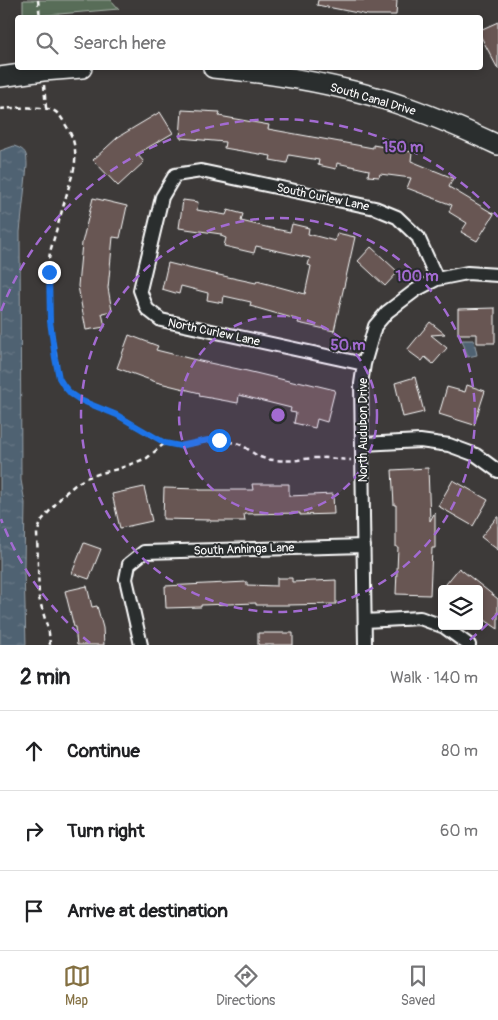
<!DOCTYPE html>
<html lang="en">
<head>
<meta charset="utf-8">
<style>
	:root { --surface:#fff; --page:#f6f6f6; --text:#202124; --muted:#757577; --line:#e0e0e0; --accent:#847042 }
	body { margin:0; font-family:Pangolin,sans-serif; background:var(--page); color:var(--text) }
	.controls { position:absolute; right:15px; bottom:15px; display:grid; overflow:hidden; border-radius:5px; box-shadow:0 2px 8px #0003 }
	.controls button { width:45px; height:45px; display:grid; place-items:center; padding:0; border:0; border-bottom:1px solid var(--line); background:var(--surface); color:var(--text); font:25px sans-serif }
	.stop { position:absolute; width:15px; height:15px; margin:-11px; border:4px solid #1a73e8; border-radius:50%; background:#fff }
	.stop.end { background:#1a73e8; border-color:#fff; box-shadow:0 1px 5px #0008 }
	.list { margin:0; padding:0; list-style:none }
	h2 { display:flex; justify-content:space-between; align-items:center; height:65px; margin:0; padding:0 20px; font-size:21px }
	h2 small { font-size:16px; font-weight:400; color:var(--muted) }
	.list li { display:grid; grid-template-columns:32px 1fr auto; gap:15px; align-items:center; box-sizing:border-box; height:80px; padding:0 20px; border-top:1px solid var(--line) }
	.list b { display:block; font-size:19px; white-space:nowrap }
	.list em { font-size:16px; font-style:normal; color:var(--muted) }
	.icon { flex:none; width:28px; height:28px; fill:none; stroke:currentColor; stroke-width:2; stroke-linecap:round; stroke-linejoin:round }
	.map { position:relative; flex:none; width:498px; height:645px; overflow:hidden }
	.search { position:absolute; background:var(--surface); box-shadow:0 2px 8px #0003; left:15px; right:15px; top:15px; height:55px; display:flex; align-items:center; gap:12px; box-sizing:border-box; padding:0 18px; border-radius:5px; color:var(--muted); font-size:19px }
	.sheet { height:305px; background:var(--surface) }
	nav { display:flex; justify-content:space-around; align-items:center; box-sizing:border-box; height:70px; border-top:1px solid var(--line); background:var(--surface); font-size:14px; color:var(--muted) }
	nav a { display:grid; justify-items:center; gap:2px }
	nav .on { color:var(--accent) }
	.map>svg:first-child { display:block }
</style>
</head>
<body>
<div class="map">
<svg width="498" height="645" viewBox="0 0 498 645">
	<defs>
		<pattern id="water-ripples" width="26" height="14" patternUnits="userSpaceOnUse" patternTransform="scale(1.25)"><rect width="26" height="14" fill="#506272"/><path d="M2 4q2-2 4 0t4 0M15 11q2-2 4 0t4 0" fill="none" stroke="#6a7a87"/></pattern>
	</defs>
	<rect width="100%" height="100%" fill="#3d3a39"/>
	<filter id="ink" filterUnits="userSpaceOnUse"><feTurbulence type="fractalNoise" baseFrequency=".02" numOctaves="2"/><feDisplacementMap in="SourceGraphic" scale="10" xChannelSelector="R" yChannelSelector="G"/><feConvolveMatrix kernelMatrix="1 2 1 2 8 2 1 2 1" color-interpolation-filters="sRGB"/></filter>
	<g filter="url(#ink)">
		<path fill="#596d58" stroke="#acb6ac" d="M23,0H111L119,9L23,17Z"/>
		<path fill="url(#water-ripples)" stroke="#96a1aa" d="M14,146C26,150 27,153 27,166L20,232L21,480L25,503L24,568L26,645H0V151Z
			M462,340H474L477,355L468,357Z"/>
		<path fill="#685753" stroke="#fff" d="M318,0H397L396,15H368L317,5Z
			M498,22V69L480,35V30Z
			M182,110L220,112L219,116L269,125L268,129L373,148V145L412,152L411,161L453,178L449,187L494,214L477,241L461,232L467,223L449,212L452,205L407,188L411,178L380,174L379,177L368,176L369,170L337,163L336,169L318,165L319,160L289,155L287,163L270,160L271,156L224,148L225,142L180,138Z
			M160,112L173,133L137,154L144,162L118,186L93,160L118,137Z
			M93,198L127,206L120,238L113,237L108,288L112,311L102,313L105,327L86,330L78,286L82,243Z
			M183,200L198,202L197,210L226,215L228,210L243,214L241,221L270,228L290,232L292,224L309,228L308,234L335,241L337,233L355,237L334,331L298,323L299,320L250,306L251,302L224,296L223,303L207,300L208,293L181,286L179,294L162,289L168,263L205,272L256,283L257,281L305,294L311,266L308,265L310,258L256,246L254,253L224,246L226,238L221,236V234L179,228Z
			M371,247L398,272L385,286L358,261Z
			M495,308V343H477V334H458V309Z
			M430,322L445,334L431,335L447,348L433,364L425,357L422,361L407,350Z
			M129,335L158,346L156,350L200,361L243,370L297,383L298,381L335,390L327,422L317,419L315,428L294,423L296,413L290,412L291,408L239,395L238,403L199,396L200,393L156,382L117,368Z
			M415,377L424,412L403,417L395,383Z
			M467,385L485,391L474,425L439,414L447,387L465,392Z
			M428,468L430,521L435,512V548H432L430,595L396,594L398,547H396V505H394L392,470Z
			M453,480L488,500L473,526L438,506Z
			M252,484H289V496L333,494L334,514L300,515V513L244,514L245,521H210V520L163,519L164,488L199,489V490H253Z
			M144,487L152,521L120,528L112,494Z
			M498,516V550L481,537Z
			M84,543L101,549L89,579L72,573Z
			M459,568L498,599V629L479,616V589H442Z
			M277,578H292V582L336,580V604L287,605H256V603L201,605V607L166,608L165,586L247,582V585L277,586Z
			M87,586L92,607L97,606L103,628L104,645H77L75,627H74L65,591Z
			M258,633H293V645H258Z"/>
		<g fill="none" stroke-linecap="round" stroke-linejoin="round">
			<defs>
				<path id="street" d="M364,364L161,320L147,309L140,290L162,197L175,175L201,171L375,208L397,217L418,237L437,279
					M363,444L420,441L449,445L476,455L498,471
					M365,621L420,618L442,626
					M443,626L469,645
					M141,645L126,579L129,564L144,552L364,546
					M365,645L361,384L364,364L375,326L387,312L416,290L437,279L467,273L498,275"/>
				<path id="secondary" d="M213,68C278,74 345,85 407,107C438,118 468,131 498,145
					M0,77L43,71L82,68"/>
			</defs>
			<use href="#street" stroke="#fff" stroke-width="16"/>
			<use href="#secondary" stroke="#fff" stroke-width="22"/>
			<path stroke="#fff" stroke-width="2.5" stroke-dasharray="5 4" stroke-linecap="butt" d="M38,0L40,18
				M44,85L46,108
				M0,109C11,108 42,106 52,110C58,112 62,118 65,124C75,139 77,152 74,169L50,252L49,260L50,321L59,378L64,386L71,394L80,400L117,415L165,443C182,448 189,444 206,441C214,440 222,441 229,442C246,443 250,454 263,458C274,461 287,461 298,460C304,459 310,458 317,458C328,457 340,460 351,460
				M50,645L49,633L39,598L37,533L42,520L64,494L75,485L86,478L101,473L118,469L147,458L165,443"/>
			<use href="#street" stroke="#2a2d2e" stroke-width="12"/>
			<use href="#secondary" stroke="#2a2d2e" stroke-width="19"/>
		</g>
	</g>
	<g fill="none" stroke-linecap="round" stroke-linejoin="round" filter="url(#ink)">
		<path stroke="#1a73e8" stroke-width="6" d="M49,272L50,321L55,358L59,378L64,386L71,394L80,400L117,415L165,443L180,446L208,440H219"/>
	</g>
	<circle cx="278" cy="415" r="99" fill="#a36bd2" fill-opacity=".12"/>
	<g fill="none" stroke="#a36bd2" stroke-width="2.5" stroke-dasharray="9 6">
		<circle cx="278" cy="415" r="99"/>
		<circle cx="278" cy="415" r="197"/>
		<path d="M498 613A296 296 0 0 1 466 643M90 643A296 296 0 0 1 1 519M1 311A296 296 0 0 1 498 217"/>
	</g>
	<g text-anchor="middle" stroke-width="4" stroke-linejoin="round" paint-order="stroke">
		<g font-size="12" fill="#fff" stroke="#2a2d2e">
			<text transform="translate(373 99) rotate(16)" y="4">South Canal Drive</text>
			<text transform="translate(323 197) rotate(12)" y="4">South Curlew Lane</text>
			<text transform="translate(214 332) rotate(12)" y="4">North Curlew Lane</text>
			<text transform="translate(363 430) rotate(-90)" y="4">North Audubon Drive</text>
			<text transform="translate(244 549) rotate(-2)" y="4">South Anhinga Lane</text>
		</g>
	</g>
	<circle cx="278" cy="415" r="8" fill="#a36bd2" stroke="#2a2d2e" stroke-width="2.5"/>
	<g font-size="15" text-anchor="middle" font-weight="bold" fill="#a36bd2" stroke="#2a2d2e" stroke-width="4" stroke-linejoin="round" paint-order="stroke">
		<text x="403" y="152">150 m</text>
		<text x="417" y="281">100 m</text>
		<text x="348" y="350">50 m</text>
	</g>
</svg>
<div class="controls">
<button><svg class="icon" aria-label="layers" viewBox="0 0 24 24"><path d="M12 4l9 5-9 5-9-5zM3 14l9 5 9-5"/></svg></button>
</div>
<div class="stop" style="left:219px;top:440px"></div>
<div class="stop end" style="left:49px;top:272px"></div>
<div class="search"><svg class="icon" aria-label="search" viewBox="0 0 24 24"><circle cx="10" cy="10" r="6"/><path d="M15 15l6 6"/></svg>Search here</div>
</div>
<section class="sheet">
<h2>2 min<small>Walk · 140 m</small></h2>
<ul class="list">
<li><svg class="icon" aria-label="ahead" viewBox="0 0 24 24"><path d="M12 20V5M6 11l6-6 6 6"/></svg><div><b>Continue</b></div><em>80 m</em></li>
<li><svg class="icon" aria-label="right" viewBox="0 0 24 24"><path d="M7 20v-9h11M14 6l5 5-5 5"/></svg><div><b>Turn right</b></div><em>60 m</em></li>
<li><svg class="icon" aria-label="arrive" viewBox="0 0 24 24"><path d="M6 21V4h12l-3 4 3 4H6"/></svg><div><b>Arrive at destination</b></div></li>
</ul>
</section>
<nav>
<a class="on"><svg class="icon" aria-label="map" viewBox="0 0 24 24"><path d="M3 6l6-2 6 2 6-2v14l-6 2-6-2-6 2zM9 4v14M15 6v14"/></svg>Map</a>
<a><svg class="icon" aria-label="directions" viewBox="0 0 24 24"><path d="M12 3l9 9-9 9-9-9zM9 14v-3h6M13 9l2 2-2 2"/></svg>Directions</a>
<a><svg class="icon" aria-label="saved" viewBox="0 0 24 24"><path d="M7 4h10v16l-5-4-5 4z"/></svg>Saved</a>
</nav>
</body>
</html>
